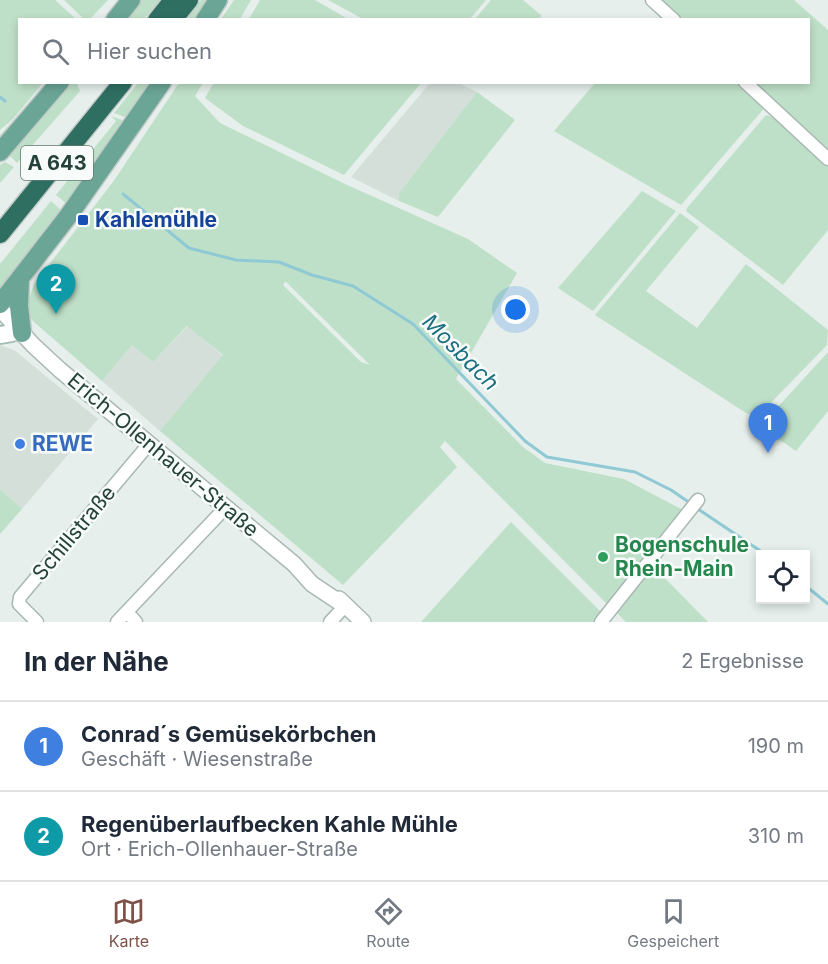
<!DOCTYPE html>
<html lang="de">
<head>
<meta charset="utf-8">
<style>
	:root { --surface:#fff; --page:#f6f6f7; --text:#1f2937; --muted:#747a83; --line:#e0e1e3; --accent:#7f5249 }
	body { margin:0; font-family:Inter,sans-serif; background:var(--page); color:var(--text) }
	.controls { position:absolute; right:18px; bottom:18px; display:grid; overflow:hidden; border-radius:0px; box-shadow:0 3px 9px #0003 }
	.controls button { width:54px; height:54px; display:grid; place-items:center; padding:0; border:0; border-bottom:2px solid var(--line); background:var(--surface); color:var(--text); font:30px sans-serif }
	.you { position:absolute; left:516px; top:310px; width:21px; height:21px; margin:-15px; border:4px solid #fff; border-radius:50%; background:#1a73e8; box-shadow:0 0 0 9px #1a73e833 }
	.badge { display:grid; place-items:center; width:39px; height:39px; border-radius:50%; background:var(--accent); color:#fff; font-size:20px; font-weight:700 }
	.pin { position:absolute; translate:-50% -50px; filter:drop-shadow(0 2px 3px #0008) }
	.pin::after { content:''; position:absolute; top:32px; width:21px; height:18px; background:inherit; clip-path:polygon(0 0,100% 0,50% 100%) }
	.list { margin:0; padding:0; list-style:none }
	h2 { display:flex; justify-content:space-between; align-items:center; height:78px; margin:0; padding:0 24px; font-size:26px }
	h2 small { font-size:20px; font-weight:400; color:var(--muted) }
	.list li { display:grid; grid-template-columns:39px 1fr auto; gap:18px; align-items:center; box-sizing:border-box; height:90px; padding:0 24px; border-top:2px solid var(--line) }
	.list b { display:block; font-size:22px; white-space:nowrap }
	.list p { margin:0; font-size:20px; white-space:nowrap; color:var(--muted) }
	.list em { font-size:20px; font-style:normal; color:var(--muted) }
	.icon { flex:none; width:33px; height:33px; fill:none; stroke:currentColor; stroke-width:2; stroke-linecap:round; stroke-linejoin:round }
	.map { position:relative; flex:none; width:828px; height:622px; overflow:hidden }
	.search { position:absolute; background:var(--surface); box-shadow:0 3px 9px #0003; left:18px; right:18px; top:18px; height:66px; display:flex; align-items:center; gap:15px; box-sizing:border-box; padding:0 21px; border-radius:0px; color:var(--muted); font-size:22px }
	.sheet { height:258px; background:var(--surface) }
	nav { display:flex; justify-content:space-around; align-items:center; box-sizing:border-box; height:84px; border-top:2px solid var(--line); background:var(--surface); font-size:16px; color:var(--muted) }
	nav a { display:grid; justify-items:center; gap:3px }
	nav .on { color:var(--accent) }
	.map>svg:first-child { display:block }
</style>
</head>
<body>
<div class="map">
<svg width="828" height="622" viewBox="0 0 828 622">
	<rect width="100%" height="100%" fill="#e6efeb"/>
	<path fill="#d4dfda" d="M430,83H458L477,92L399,193V201L351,177Z
		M188,326L223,356L160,431L102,381L132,345L153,362Z
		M0,345L14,350L98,419L22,509L0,489Z"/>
	<path fill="#bfe0c8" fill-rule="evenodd" d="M0,0H55L76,19L20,20V82L43,83L13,119L0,130Z
		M64,0H108L90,19L85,20Z
		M138,0H160L144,19L121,20Z
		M201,0H214L200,19L186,20Z
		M234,0H251L240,19H221Z
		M260,0H315L348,19H249Z
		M328,0H486L470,19H363Z
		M491,0H523L542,16L539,19H475Z
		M655,0H794L828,30V155L747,83L808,82V20L676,19Z
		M214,82H421V83L344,175L243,126L205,98Z
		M67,83H77L80,91L17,163L8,154Z
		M138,83H157L130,119L114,113Z
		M179,83H203L195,96L220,123L345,184L468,239L517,273L456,379L523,447L545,463L624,479L683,510L607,604L445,441L440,447L457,467L343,585L160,431L223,355L187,326L153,362L132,345L102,381L34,322L28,315L26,307L34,284L113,182ZM285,282H286L370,365L361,362L283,285Z
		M595,83H742L767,105L681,205L554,131Z
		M477,92L515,120L438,217L399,201V193Z
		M766,115L776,118L828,166V230L783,285L686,211L687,208Z
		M111,116L125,121L67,204L56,195L116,121Z
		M5,162L14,167L0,183V165Z
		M642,191L676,211L593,311L558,288Z
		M51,201L63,212L0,289V264Z
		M680,213L699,227L646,291L697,328L746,264L828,330L827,345L761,413L754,416L746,413L595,315Z
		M828,352V411L796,451C786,443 766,434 765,421Z
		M0,489L22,509L0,534Z
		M511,522L604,615L598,622H421Z
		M652,565L708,622H626L616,612Z"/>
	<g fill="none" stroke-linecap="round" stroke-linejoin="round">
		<path stroke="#8ec9d4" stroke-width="3" d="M0,97L5,101
			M123,194L189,248L236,260L279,262L312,275L353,286L413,324L525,441L547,457L635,472L671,490L690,503
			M695,507L765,554
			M806,586L828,604"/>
		<defs>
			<path id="minor" d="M652,0L674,20
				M745,82L828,159
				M127,612L136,622
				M37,622L19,604L20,597L149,444
				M117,622L226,507
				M330,622L345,606
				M601,622L698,500"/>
			<path id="tertiary" d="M0,309L33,345L60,370L294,564L312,584L345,606
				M339,599L363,622"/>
			<path id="secondary" d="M0,335L12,333"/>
			<path id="primary" d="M115,20L131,0
				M205,20L218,0
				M0,152L60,82
				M20,279L19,306L22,333
				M0,304L69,215L162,82"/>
			<path id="motorway" d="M157,20L173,0
				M173,20L189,0
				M0,234L123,82"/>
		</defs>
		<use href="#minor" stroke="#a8b8b2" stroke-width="15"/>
		<use href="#tertiary" stroke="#a8b8b2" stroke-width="18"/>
		<use href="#secondary" stroke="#a4bbb3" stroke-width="20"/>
		<use href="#primary" stroke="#c2cac8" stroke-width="21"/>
		<use href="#motorway" stroke="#c2cac8" stroke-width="21"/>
		<use href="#minor" stroke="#fff" stroke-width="12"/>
		<use href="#tertiary" stroke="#fff" stroke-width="15"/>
		<use href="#secondary" stroke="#fff" stroke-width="16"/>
		<use href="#primary" stroke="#6aa596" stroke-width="18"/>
		<use href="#motorway" stroke="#2f6f62" stroke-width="18"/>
	</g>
	<rect fill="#1a4fb4" stroke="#f7fbf9" stroke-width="2" x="77" y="214" width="12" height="12" rx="3"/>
	<circle fill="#3f7fe0" stroke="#f7fbf9" stroke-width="2" cx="20" cy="444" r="6"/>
	<circle fill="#2e9e5b" stroke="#f7fbf9" stroke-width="2" cx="603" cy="557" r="6"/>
	<g text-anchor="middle" stroke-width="5" stroke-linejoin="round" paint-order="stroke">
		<rect fill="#f7fbf9" stroke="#637a73" stroke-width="1.5" x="21" y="146" width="72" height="34" rx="4.5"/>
		<g font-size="20" font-weight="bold" fill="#24423a">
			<text x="57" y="170">A 643</text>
		</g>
		<g font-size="21" font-weight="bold" fill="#164399" stroke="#f7fbf9" text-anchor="start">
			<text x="95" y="227">Kahlemühle</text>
		</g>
		<g font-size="21" font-weight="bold" fill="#366cbe" stroke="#f7fbf9" text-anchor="start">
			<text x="32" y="451">REWE</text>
		</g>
		<g font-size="21" fill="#24423a" stroke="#f7fbf9">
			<text transform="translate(163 455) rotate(40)" y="7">Erich-Ollenhauer-Straße</text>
			<text transform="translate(74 533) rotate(-50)" y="7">Schillstraße</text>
		</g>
		<g font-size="21" font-weight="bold" fill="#27864d" stroke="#f7fbf9" text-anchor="start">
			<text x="615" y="552">Bogenschule<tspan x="615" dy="24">Rhein-Main</tspan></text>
		</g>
		<g font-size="22" font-style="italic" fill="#1c6f80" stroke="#f7fbf9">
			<text transform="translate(461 352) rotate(45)" y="8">Mosbach</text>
		</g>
	</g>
</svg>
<div class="controls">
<button><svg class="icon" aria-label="locate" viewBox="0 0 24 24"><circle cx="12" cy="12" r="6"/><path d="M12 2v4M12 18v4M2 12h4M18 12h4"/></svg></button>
</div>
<div class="you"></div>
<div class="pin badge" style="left:768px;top:453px;background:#3f7fe0">1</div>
<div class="pin badge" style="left:56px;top:314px;background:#0f9aa8">2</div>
<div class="search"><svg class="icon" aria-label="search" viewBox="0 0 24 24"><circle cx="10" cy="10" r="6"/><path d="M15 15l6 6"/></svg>Hier suchen</div>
</div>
<section class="sheet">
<h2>In der Nähe<small>2 Ergebnisse</small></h2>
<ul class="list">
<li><span class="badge" style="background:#3f7fe0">1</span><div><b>Conrad´s Gemüsekörbchen</b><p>Geschäft · Wiesenstraße</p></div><em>190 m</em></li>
<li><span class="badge" style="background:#0f9aa8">2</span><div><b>Regenüberlaufbecken Kahle Mühle</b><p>Ort · Erich-Ollenhauer-Straße</p></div><em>310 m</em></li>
</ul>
</section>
<nav>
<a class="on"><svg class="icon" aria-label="map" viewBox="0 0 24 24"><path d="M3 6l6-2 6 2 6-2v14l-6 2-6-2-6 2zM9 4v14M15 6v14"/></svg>Karte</a>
<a><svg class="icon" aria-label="directions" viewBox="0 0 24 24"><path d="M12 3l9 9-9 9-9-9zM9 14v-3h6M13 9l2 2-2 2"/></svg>Route</a>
<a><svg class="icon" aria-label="saved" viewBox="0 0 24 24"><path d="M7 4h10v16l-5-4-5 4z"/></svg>Gespeichert</a>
</nav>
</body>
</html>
